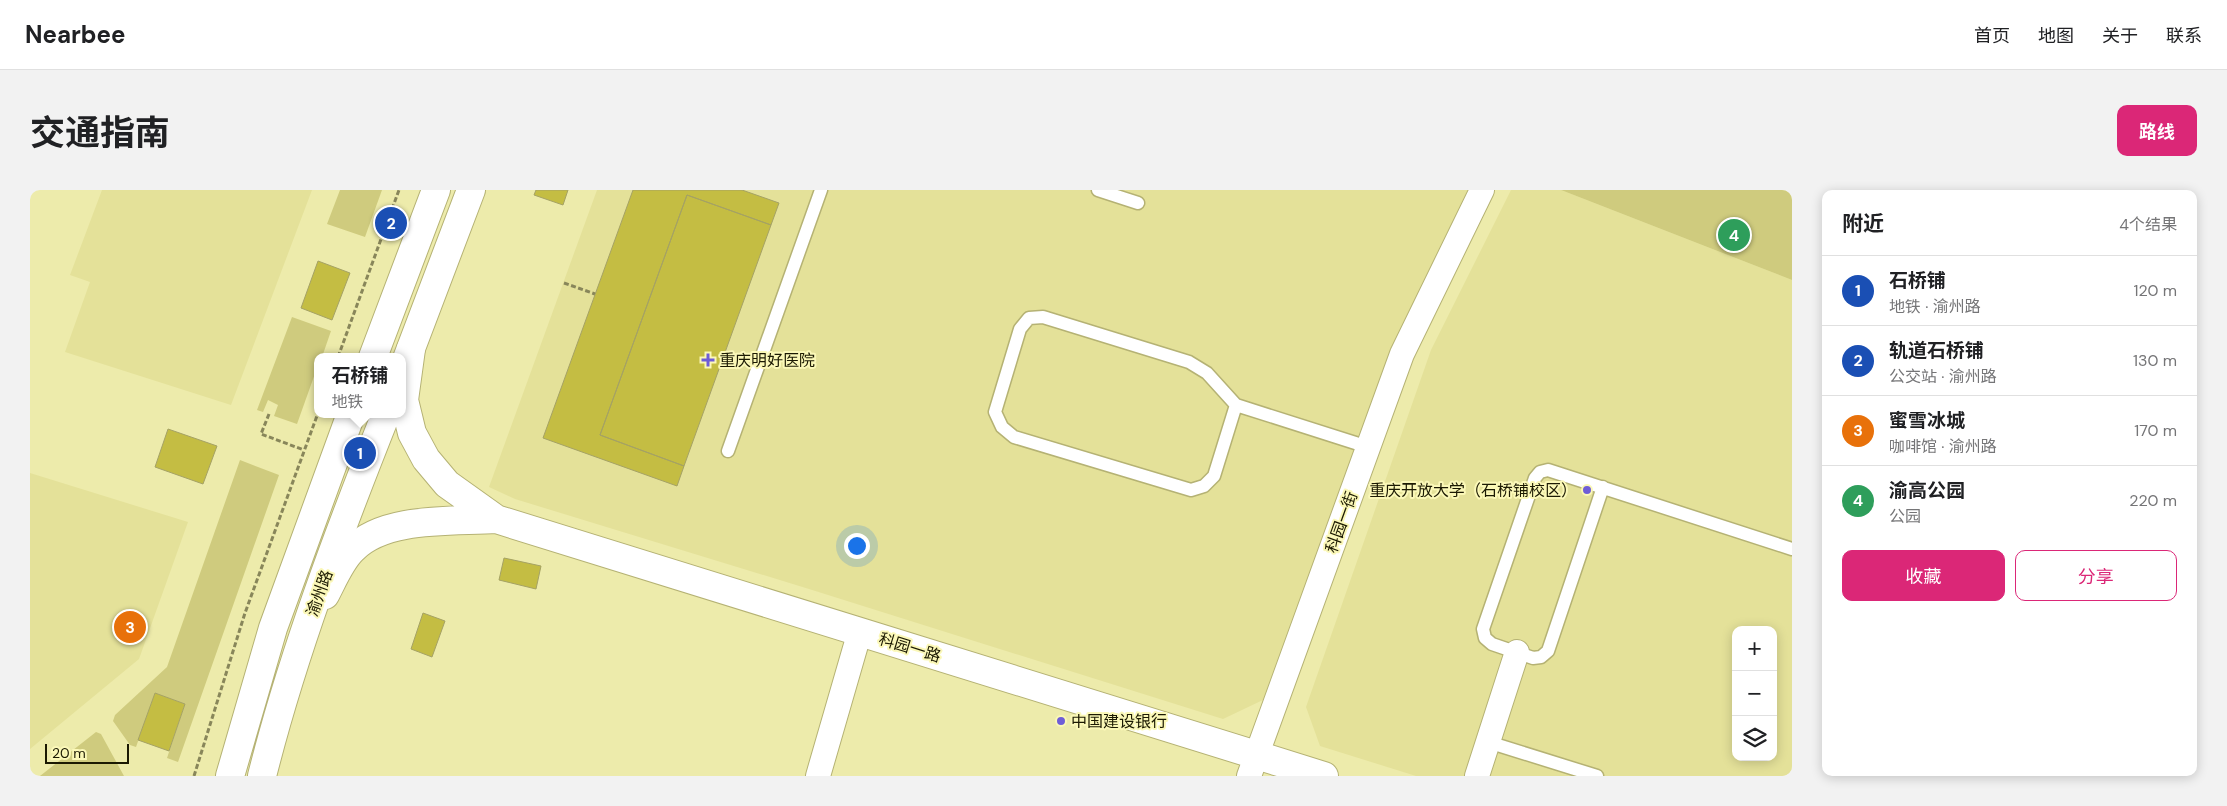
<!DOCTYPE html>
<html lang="zh">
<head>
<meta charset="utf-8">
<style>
	:root { --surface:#fff; --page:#f2f2f2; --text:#202124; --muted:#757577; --line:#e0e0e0; --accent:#db2777 }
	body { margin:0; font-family:"DM Sans","Noto Sans SC",sans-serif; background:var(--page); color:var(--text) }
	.controls { position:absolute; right:15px; bottom:15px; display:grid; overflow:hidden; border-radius:10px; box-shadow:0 2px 12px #0003 }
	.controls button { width:45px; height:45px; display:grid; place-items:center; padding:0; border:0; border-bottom:1px solid var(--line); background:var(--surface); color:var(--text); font:25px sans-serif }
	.scale { position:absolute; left:15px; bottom:12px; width:84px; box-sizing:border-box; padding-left:5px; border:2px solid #1b1902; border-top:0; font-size:14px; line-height:18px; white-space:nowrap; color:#1b1902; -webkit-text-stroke:4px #fbf8b8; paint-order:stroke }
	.you { position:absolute; left:826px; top:355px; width:18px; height:18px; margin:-12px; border:4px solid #fff; border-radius:50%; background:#1a73e8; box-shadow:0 0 0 8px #1a73e833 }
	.badge { display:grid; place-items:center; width:32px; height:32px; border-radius:50%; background:var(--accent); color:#fff; font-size:16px; font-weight:700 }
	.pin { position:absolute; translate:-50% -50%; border:2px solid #fff; box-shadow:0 1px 5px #0006 }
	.popup { position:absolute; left:284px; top:163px; width:92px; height:65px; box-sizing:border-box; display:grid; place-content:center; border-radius:10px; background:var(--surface); filter:drop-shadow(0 1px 4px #0005); font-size:16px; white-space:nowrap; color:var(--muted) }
	.popup b { font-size:19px; color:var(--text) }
	.popup::after { content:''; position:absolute; left:50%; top:100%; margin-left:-10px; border:10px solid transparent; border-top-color:var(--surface) }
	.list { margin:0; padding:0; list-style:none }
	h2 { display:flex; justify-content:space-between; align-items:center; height:65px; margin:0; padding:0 20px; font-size:21px }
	h2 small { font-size:16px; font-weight:400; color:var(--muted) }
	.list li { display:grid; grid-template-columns:32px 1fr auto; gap:15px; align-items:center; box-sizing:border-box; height:70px; padding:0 20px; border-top:1px solid var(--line) }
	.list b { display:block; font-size:19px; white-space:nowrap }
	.list p { margin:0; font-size:16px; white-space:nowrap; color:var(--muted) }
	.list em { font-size:16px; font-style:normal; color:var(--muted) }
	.actions { display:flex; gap:10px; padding:15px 20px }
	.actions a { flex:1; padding:11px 0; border:1px solid var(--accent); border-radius:10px; text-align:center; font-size:18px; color:var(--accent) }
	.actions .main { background:var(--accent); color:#fff }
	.icon { flex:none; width:28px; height:28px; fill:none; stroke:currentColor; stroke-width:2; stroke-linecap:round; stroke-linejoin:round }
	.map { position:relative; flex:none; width:1762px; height:586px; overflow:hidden; border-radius:10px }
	header { display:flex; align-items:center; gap:30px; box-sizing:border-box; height:70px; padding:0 25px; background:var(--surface); border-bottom:1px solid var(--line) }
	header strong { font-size:24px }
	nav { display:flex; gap:28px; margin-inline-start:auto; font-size:18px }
	.intro { display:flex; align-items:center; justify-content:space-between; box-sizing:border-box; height:120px; padding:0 30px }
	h1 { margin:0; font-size:35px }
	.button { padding:12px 22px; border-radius:10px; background:var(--accent); color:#fff; font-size:18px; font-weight:700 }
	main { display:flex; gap:30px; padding:0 30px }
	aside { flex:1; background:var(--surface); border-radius:10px; box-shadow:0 2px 12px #0003 }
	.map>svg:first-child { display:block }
</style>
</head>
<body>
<header>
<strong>Nearbee</strong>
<nav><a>首页</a><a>地图</a><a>关于</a><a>联系</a></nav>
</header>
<div class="intro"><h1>交通指南</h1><a class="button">路线</a></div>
<main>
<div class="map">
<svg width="1762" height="586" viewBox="0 0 1762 586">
	<rect width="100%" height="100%" fill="#edebab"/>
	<path fill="#e4e199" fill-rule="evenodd" d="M72,0H282L201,215L35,162L60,92L40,85Z
		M567,0H1438L1365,155L1235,509L1193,529L779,399L485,309L459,297Z
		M1481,0H1531L1762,90V586H1386L1290,556L1276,517L1401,160ZM1706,440H1743V567H1706Z
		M0,283L158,332L109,469L0,559Z"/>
	<path fill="#cfcb7e" d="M310,0H352L335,47L297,34Z
		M1531,0H1762V90Z
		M262,127L301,141L292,167H288L287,178L267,234L244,226L248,215L238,210L233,222L227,220Z
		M210,270L249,285L148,572L137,568L155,514L125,503L106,557L100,555L83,531L85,525L137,477Z
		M66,542L71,544L94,586H10Z"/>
	<path fill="#c4bd43" stroke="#a5a265" d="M506,0H538L533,15L504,5Z
		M603,0H712L749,13L741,35L657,5L570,245L654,276L647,296L513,248Z
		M657,5L741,35L654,276L570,245Z
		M288,71L320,83L302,130L271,118Z
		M138,239L187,256L173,294L125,277Z
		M474,368L511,376L506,399L469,390Z
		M393,423L415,431L402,467L381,459Z
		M125,503L155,514L139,561L108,550Z"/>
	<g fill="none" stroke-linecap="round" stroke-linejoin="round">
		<defs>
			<path id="lane" d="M1068,0L1108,13
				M1206,215L1184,286L1174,296L1161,300L984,247L972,237L965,222L990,139L999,128L1013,127L1159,172L1177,183L1206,215L1338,257
				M698,261L791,0
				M1573,297L1518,461L1511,467L1503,468L1462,454L1455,448L1453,439L1505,288L1510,282L1518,280L1762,359
				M1458,552L1567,586"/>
			<path id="street" d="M788,586L830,441
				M1219,586L1372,164L1452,0
				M1447,586L1487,462"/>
			<path id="secondary" d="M381,159L374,210L382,243L396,269L417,294L466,329L1294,586
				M295,405C303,390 311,370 323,359C355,326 423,332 466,329"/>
			<path id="primary" d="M343,167L406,0
				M372,182L441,0
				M200,586L243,438L321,224
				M232,586C263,463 309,342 356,224"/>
		</defs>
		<use href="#lane" stroke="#b5b274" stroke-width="15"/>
		<use href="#street" stroke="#b5b274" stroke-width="26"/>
		<use href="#secondary" stroke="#b5b274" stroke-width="30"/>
		<use href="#primary" stroke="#b5b274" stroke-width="30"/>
		<path stroke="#88865a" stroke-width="3" stroke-dasharray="5 2.5" stroke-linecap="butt" d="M534,93L565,104
			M308,167L369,0
			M239,224L231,244L274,260
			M164,586L215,423L288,223"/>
		<use href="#lane" stroke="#fff" stroke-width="12"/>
		<use href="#street" stroke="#fff" stroke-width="24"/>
		<use href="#secondary" stroke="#fff" stroke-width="28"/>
		<use href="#primary" stroke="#fff" stroke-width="28"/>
	</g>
	<g fill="#6f5dd7" stroke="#fbf8b8" stroke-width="2">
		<path d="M675.5 162.5h5v5h5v5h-5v5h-5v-5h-5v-5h5z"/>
		<circle cx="1557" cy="300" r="5"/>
		<circle cx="1031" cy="531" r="5"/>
	</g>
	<g text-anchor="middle" stroke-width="4" stroke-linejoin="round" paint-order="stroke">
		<g font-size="16" fill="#1b1902" stroke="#fbf8b8" text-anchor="start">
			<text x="689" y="176">重庆明好医院</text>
			<text x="1547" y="306" text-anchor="end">重庆开放大学（石桥铺校区）</text>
			<text x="1041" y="537">中国建设银行</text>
		</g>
		<g font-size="16" fill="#1b1902" stroke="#fbf8b8">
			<text transform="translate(1311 332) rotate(-70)" y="6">科园一街</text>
			<text transform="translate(289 403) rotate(-70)" y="6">渝州路</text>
			<text transform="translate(880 457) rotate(17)" y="6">科园一路</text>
		</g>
	</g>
</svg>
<div class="controls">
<button>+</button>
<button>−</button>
<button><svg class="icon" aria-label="layers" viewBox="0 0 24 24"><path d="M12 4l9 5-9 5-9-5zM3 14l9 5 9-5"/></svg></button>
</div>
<div class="scale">20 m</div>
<div class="you"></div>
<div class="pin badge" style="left:330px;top:263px;background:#1a4fb4">1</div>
<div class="popup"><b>石桥铺</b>地铁</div>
<div class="pin badge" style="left:361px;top:33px;background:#1a4fb4">2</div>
<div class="pin badge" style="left:100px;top:437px;background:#e8710a">3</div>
<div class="pin badge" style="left:1704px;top:45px;background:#2e9e5b">4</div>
</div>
<aside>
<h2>附近<small>4个结果</small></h2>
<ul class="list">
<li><span class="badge" style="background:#1a4fb4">1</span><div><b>石桥铺</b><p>地铁 · 渝州路</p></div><em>120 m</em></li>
<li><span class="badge" style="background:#1a4fb4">2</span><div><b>轨道石桥铺</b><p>公交站 · 渝州路</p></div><em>130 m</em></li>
<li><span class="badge" style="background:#e8710a">3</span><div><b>蜜雪冰城</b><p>咖啡馆 · 渝州路</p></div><em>170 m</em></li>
<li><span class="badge" style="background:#2e9e5b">4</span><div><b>渝高公园</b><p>公园</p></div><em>220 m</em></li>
</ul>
<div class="actions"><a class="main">收藏</a><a>分享</a></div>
</aside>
</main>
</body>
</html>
